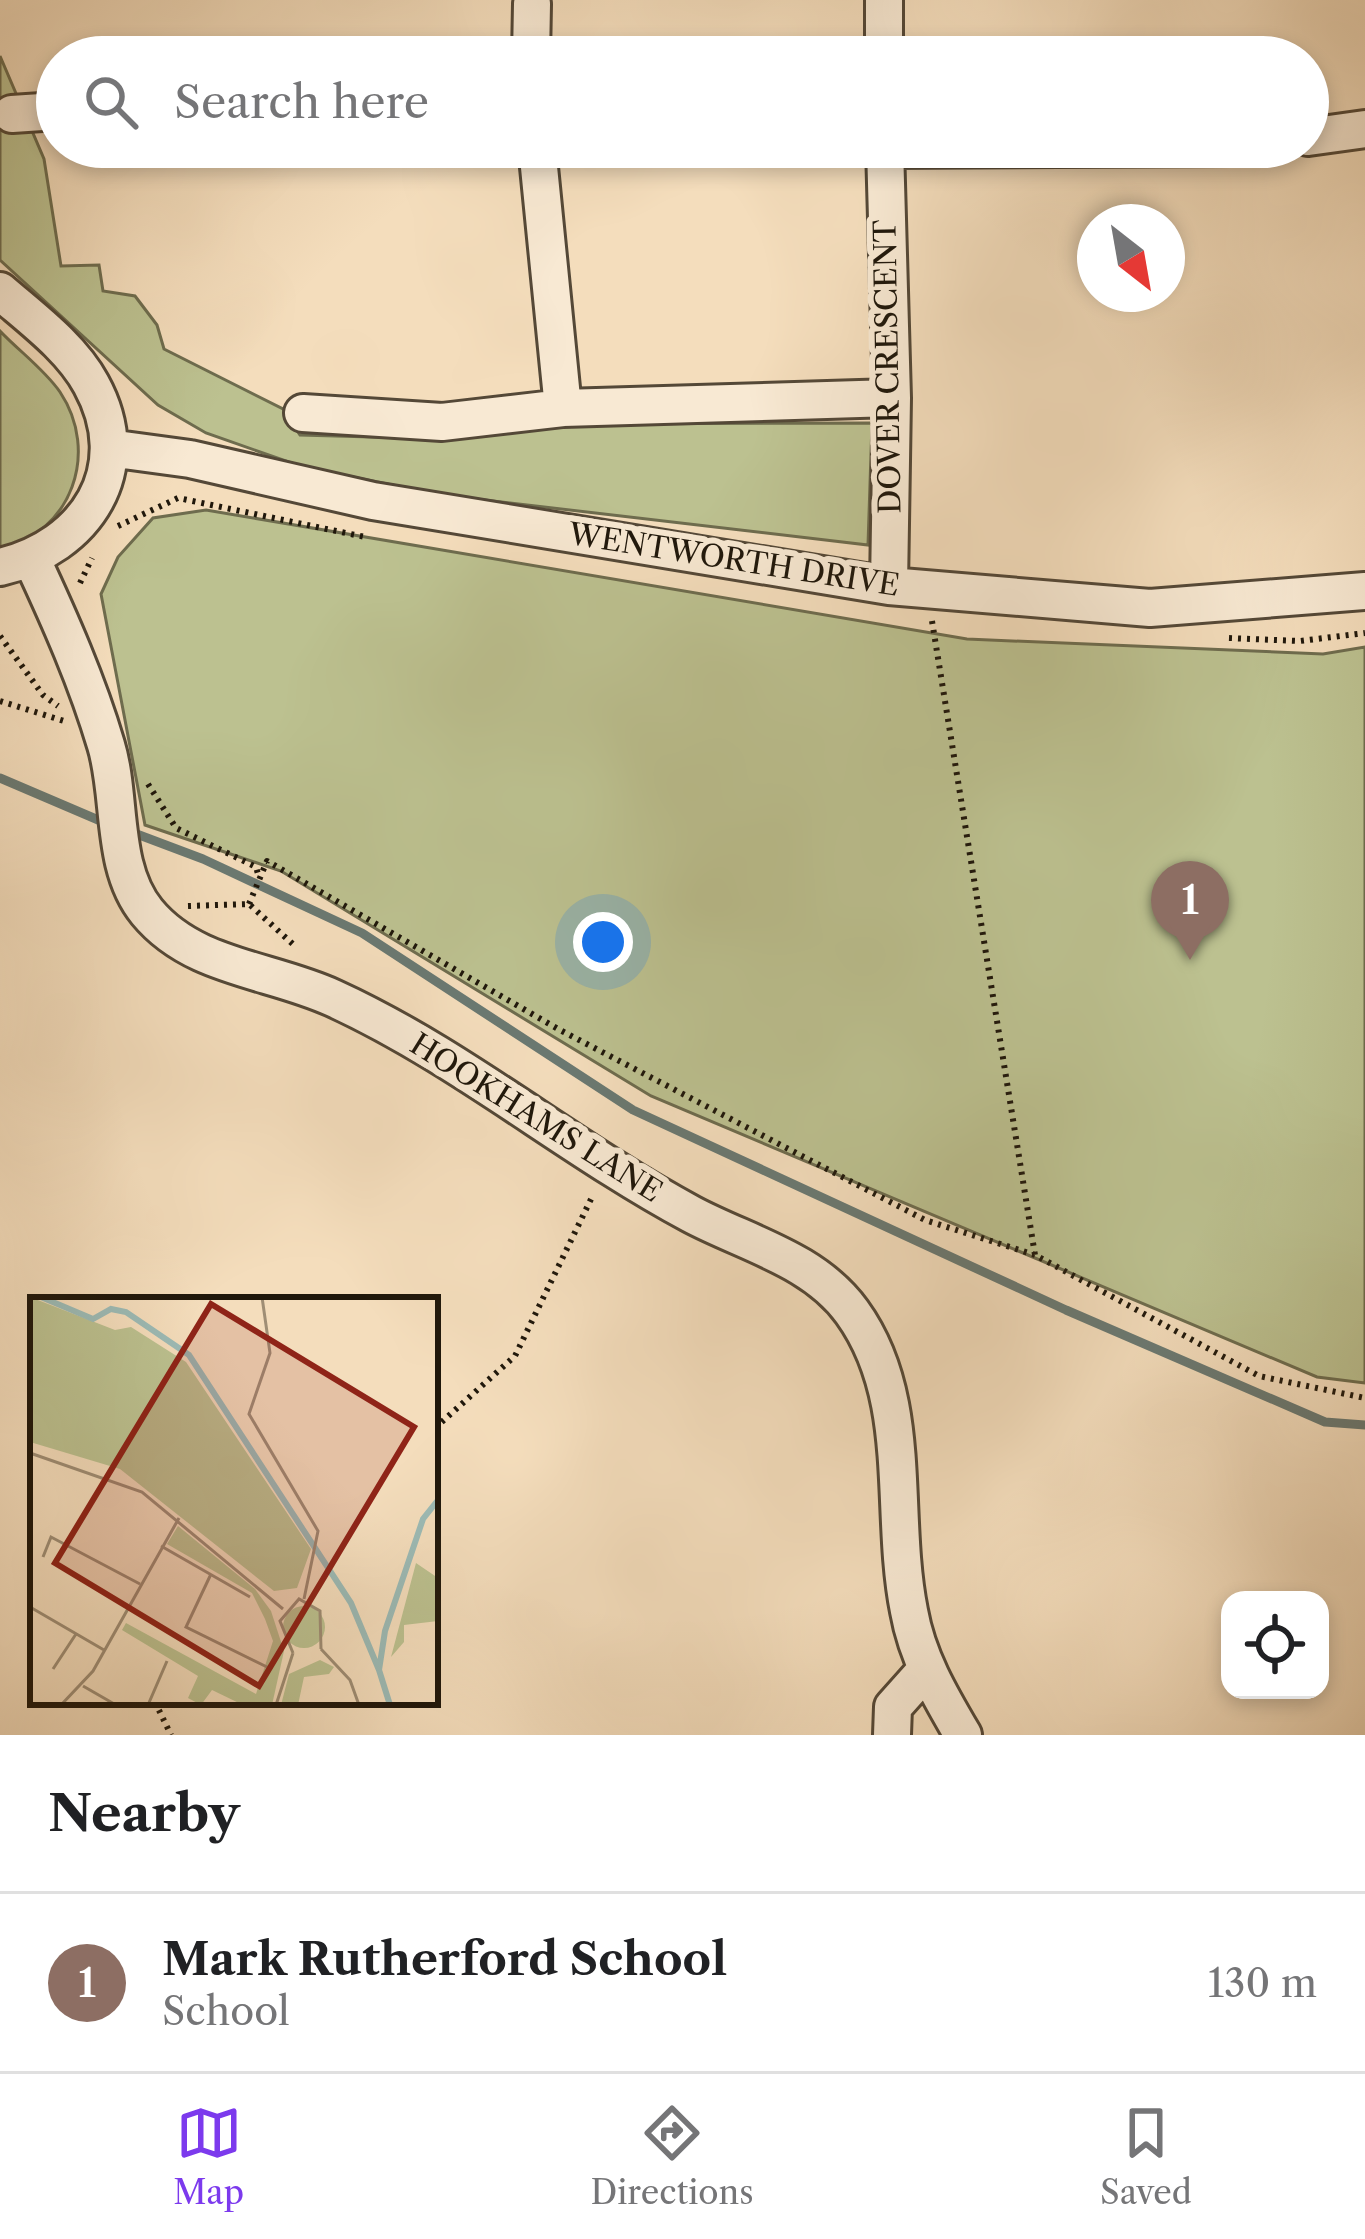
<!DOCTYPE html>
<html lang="en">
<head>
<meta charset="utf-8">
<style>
	:root { --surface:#fff; --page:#f6f6f6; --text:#202124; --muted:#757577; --line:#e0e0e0; --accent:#7c3aed }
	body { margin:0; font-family:"Libre Caslon Text",serif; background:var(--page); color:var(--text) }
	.controls { position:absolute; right:36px; bottom:36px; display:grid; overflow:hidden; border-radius:24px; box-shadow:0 6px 18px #0003 }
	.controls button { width:108px; height:108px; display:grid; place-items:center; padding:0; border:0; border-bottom:3px solid var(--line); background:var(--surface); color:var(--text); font:60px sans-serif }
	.compass { position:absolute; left:1077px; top:204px; width:108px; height:108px; border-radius:50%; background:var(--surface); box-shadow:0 6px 18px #0003; rotate:149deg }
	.you { position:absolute; left:603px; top:942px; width:42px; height:42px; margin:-30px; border:9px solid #fff; border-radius:50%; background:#1a73e8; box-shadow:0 0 0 18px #1a73e833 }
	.badge { display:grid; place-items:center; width:78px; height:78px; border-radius:50%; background:var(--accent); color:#fff; font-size:39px; font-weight:700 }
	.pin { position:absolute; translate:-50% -99px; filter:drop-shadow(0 3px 6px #0008) }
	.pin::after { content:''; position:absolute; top:63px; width:42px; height:36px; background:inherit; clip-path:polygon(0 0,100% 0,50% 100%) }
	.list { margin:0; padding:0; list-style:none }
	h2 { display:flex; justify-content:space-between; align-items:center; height:156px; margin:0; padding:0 48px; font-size:51px }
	h2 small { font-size:39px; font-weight:400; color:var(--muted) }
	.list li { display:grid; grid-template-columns:78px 1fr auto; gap:36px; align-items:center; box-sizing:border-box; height:180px; padding:0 48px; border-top:3px solid var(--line) }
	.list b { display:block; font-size:45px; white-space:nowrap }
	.list p { margin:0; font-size:39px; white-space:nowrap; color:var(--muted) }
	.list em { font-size:39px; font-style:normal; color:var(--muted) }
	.icon { flex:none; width:66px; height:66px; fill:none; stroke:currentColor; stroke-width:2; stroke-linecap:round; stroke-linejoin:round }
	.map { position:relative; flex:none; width:1365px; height:1735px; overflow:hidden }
	.search { position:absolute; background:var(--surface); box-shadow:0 6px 18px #0003; left:36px; right:36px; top:36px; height:132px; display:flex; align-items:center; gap:30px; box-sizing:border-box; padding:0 42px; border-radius:66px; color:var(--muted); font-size:45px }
	.sheet { height:336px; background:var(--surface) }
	nav { display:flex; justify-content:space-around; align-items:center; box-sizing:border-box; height:168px; border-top:3px solid var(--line); background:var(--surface); font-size:33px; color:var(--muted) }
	nav a { display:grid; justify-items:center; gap:6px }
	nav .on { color:var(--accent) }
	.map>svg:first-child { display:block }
</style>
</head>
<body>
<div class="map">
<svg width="1365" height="1735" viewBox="0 0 1365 1735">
	<rect width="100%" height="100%" fill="#f4ddbc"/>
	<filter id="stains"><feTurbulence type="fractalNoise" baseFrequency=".00167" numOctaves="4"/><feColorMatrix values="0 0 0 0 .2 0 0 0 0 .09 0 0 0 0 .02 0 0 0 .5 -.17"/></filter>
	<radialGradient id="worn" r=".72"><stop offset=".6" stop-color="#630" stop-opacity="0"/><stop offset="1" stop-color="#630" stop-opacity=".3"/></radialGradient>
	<path fill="#bcc190" stroke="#6e6c4e" stroke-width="3" d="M0,56L44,159L61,266L99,265L103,291L135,296L157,325L164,349L283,409L300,435L445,439L563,424L872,423L868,545L442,495L303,467L206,433L158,405L0,260Z
		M0,331C19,351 45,370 60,392C100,452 72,533 0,549Z
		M206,510L967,639L1323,654L1365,647V1383L1317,1377L651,1096L281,871L145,825L101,594L118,557L153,518Z"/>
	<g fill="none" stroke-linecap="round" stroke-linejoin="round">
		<path stroke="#6a7972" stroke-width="9" d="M0,778L110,825
			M126,830L203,859L362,933L633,1110L1066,1310L1325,1422L1365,1425"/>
		<defs>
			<path id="minor" d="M884,0V57
				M531,57L532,4
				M12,114L57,111
				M1308,137L1365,129
				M537,147L563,408
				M885,147L892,398L889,586
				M885,149L1231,147
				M0,291C31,318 71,347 91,384C138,469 86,547 0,567
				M303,413L442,422L563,408L892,398
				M109,448L190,459L373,501L889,586L1150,608L1365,591
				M32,560C60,620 87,681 106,745C122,797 110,867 147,912C193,968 270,969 333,998C460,1056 568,1148 691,1214C745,1243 814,1259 852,1312C915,1399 889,1511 909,1611C917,1657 940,1696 963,1735
				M892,1735L893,1707L926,1670"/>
		</defs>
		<use href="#minor" stroke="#544837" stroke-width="42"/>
		<path stroke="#1f170b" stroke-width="6" stroke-dasharray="3 6" stroke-linecap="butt" d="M118,526L178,498L365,537
			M80,583L92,558
			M932,621L1035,1255L1259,1376L1365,1398
			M0,636L43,695L58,706
			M1229,638L1300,641L1365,633
			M0,701L64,721
			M148,784L176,828L256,867L258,874
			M249,904L267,861L558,1029L925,1220L1035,1255
			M188,906L249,904L296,947
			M435,1428L515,1356L593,1195
			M155,1702L171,1735"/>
		<use href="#minor" stroke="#f8e9d3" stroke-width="36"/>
	</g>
	<g text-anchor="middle" stroke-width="12" stroke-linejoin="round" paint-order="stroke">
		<g font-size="30" fill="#1f170b" stroke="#f8e9d3">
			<text transform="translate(888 367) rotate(-91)" y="10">DOVER CRESCENT</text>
			<text transform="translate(734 560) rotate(9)" y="10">WENTWORTH DRIVE</text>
			<text transform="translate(536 1118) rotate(32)" y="10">HOOKHAMS LANE</text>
		</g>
	</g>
	<g transform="translate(30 1297)">
		<rect width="408" height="408" fill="#f4ddbc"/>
		<path d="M0,0L85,33L101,30L156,65L281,252L267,291L244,294L90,172L0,145ZM148,229L225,292L241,314L254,354L242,408H213L182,393L171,408L158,401L168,379L92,333L96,326L226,397L243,344L235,322L222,296L137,247ZM386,266L408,281V324L374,328V345L361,360ZM253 330a21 21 0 1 1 42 0a21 21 0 1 1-42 0ZM290,363L304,370L299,377L274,380L268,408H251L259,377Z" fill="#bcc190"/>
		<path fill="none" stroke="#9cbbb6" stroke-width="6" d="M11,0L63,22L81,12L96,15L159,58L321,306L349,373M360,408L349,373L355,334L393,222L408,203"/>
		<path fill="none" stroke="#9f8e75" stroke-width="3" d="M232,0L240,56L219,117L288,234L274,302M0,156L112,195L253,312M131,249L220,300M13,260L21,240L110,287M181,277L156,330L237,370M0,310L74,353M291,352L320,383L329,408M263,356L250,324L269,302L290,314L291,352M23,372L46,337M53,389L86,408M31,408L63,374L149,221M118,408L137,364M246,408L263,356"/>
		<path fill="#8f2418" fill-opacity="0.15" stroke="#8f2418" stroke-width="6" d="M181,7L384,130L229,389L25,266Z"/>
		<rect width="408" height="408" fill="none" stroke="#1f170b" stroke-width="6"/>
	</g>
	<rect width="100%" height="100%" filter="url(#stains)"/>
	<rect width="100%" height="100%" fill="url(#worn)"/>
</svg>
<div class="controls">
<button><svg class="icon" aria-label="locate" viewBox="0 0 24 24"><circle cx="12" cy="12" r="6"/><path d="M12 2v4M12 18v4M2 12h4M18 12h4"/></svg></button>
</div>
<svg class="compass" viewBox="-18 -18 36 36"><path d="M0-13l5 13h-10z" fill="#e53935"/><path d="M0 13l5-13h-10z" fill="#757577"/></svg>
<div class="you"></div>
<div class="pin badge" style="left:1190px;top:960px;background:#8d6e63">1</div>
<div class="search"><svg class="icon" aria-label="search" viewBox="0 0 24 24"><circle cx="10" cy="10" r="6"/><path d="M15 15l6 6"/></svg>Search here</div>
</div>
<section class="sheet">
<h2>Nearby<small></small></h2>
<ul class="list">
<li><span class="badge" style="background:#8d6e63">1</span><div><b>Mark Rutherford School</b><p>School</p></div><em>130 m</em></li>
</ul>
</section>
<nav>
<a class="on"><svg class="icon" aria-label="map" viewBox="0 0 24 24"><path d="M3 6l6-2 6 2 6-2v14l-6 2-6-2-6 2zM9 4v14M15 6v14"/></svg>Map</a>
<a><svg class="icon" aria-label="directions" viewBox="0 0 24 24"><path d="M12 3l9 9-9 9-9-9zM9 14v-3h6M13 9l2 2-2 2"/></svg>Directions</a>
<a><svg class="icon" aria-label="saved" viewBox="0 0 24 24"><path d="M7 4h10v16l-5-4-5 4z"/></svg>Saved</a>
</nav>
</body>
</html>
